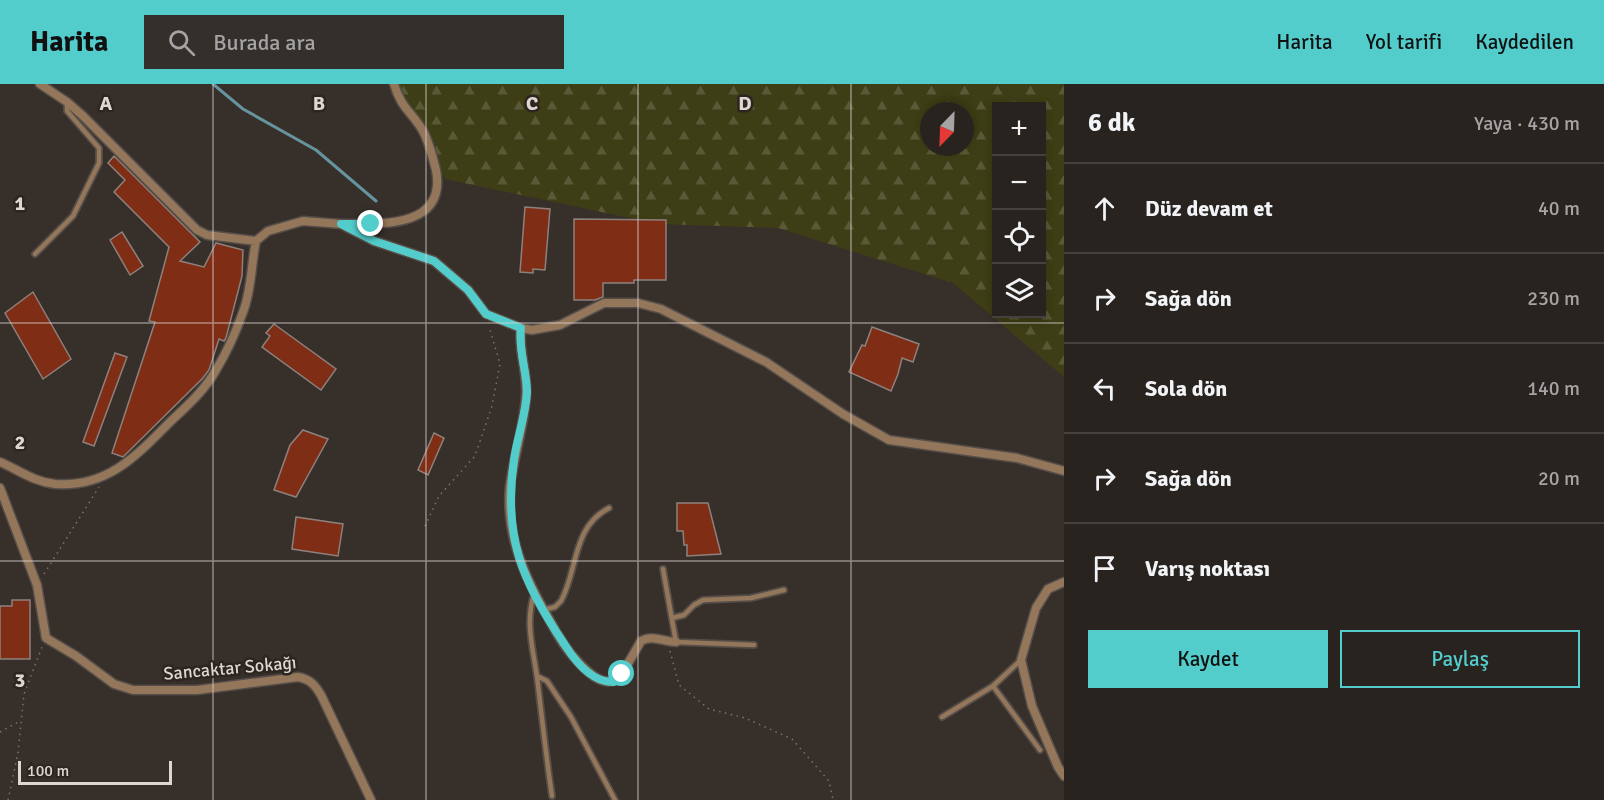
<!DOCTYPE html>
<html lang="tr">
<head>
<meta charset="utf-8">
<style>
	:root { --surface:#29231f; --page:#352f2c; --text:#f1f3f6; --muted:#a5a4a4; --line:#45403d; --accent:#52cdcc }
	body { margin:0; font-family:Signika,sans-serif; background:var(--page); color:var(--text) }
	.controls { position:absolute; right:18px; top:18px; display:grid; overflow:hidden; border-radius:0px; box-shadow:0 3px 9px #0003 }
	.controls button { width:54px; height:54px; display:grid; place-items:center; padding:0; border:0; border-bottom:2px solid var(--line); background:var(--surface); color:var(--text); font:30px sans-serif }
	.compass { position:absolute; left:920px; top:18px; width:54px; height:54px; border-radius:50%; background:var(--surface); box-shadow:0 3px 9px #0003; rotate:203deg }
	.scale { position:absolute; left:18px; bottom:15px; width:154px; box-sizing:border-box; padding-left:6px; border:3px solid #dcd7d3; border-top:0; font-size:16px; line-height:21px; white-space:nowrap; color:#dcd7d3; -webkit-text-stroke:4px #2d251f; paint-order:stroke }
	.stop { position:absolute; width:18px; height:18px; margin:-14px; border:4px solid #52cdcc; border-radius:50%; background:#fff }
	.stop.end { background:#52cdcc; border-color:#fff; box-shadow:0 2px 6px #0008 }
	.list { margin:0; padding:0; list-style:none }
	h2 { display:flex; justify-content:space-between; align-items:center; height:78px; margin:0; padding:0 24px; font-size:26px }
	h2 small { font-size:20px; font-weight:400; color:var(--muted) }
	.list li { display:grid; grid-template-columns:39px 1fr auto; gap:18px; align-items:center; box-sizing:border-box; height:90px; padding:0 24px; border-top:2px solid var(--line) }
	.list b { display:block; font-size:22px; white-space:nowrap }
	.list em { font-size:20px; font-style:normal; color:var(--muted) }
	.actions { display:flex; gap:12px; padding:18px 24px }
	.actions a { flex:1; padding:14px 0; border:2px solid var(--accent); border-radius:0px; text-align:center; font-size:21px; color:var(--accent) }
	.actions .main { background:var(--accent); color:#111 }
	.icon { flex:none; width:33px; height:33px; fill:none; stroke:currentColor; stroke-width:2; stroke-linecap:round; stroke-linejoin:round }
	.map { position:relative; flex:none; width:1064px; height:716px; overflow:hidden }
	header { display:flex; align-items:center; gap:36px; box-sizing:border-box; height:84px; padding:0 30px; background:var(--accent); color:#111 }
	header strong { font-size:28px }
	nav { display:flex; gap:33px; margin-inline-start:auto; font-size:21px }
	.search { width:420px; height:54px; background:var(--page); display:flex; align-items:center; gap:15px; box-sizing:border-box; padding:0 21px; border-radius:0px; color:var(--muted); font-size:22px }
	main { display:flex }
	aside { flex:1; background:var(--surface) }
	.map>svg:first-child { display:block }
</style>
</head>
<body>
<header>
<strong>Harita</strong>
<div class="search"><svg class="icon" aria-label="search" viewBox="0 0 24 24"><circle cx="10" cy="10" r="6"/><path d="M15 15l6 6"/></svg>Burada ara</div>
<nav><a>Harita</a><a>Yol tarifi</a><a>Kaydedilen</a></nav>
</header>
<main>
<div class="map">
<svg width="1064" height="716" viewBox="0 0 1064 716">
	<defs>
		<pattern id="forest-firs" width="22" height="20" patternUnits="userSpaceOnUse" patternTransform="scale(1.5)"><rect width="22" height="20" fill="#3d3e15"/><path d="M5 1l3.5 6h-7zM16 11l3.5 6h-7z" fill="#585936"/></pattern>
	</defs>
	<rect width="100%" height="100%" fill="#372f29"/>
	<path fill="url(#forest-firs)" fill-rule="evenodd" d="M395,0H1064V293L953,199L778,144L658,140L445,95ZM996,22H1042V230H996ZM929,27H965V63H929Z"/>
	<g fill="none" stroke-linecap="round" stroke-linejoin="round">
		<path stroke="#66949e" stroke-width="3" d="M213,0L243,25L316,66L376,117"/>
	</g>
	<path fill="#7f2d15" stroke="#8d817d" stroke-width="1.5" d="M114,72L200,158L180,177L204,183L216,159L243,166L242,192L226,254L224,257L219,255L209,286L202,295L123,373L112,369L155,238L149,237L169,163L114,108L125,96L108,79Z
		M525,123L550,125L545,186L533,185V189L520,188Z
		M574,135L666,136V196H634V199H603V213L595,216H574Z
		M122,148L143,182L130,191L110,156Z
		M33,208L71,275L43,295L5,229Z
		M274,240L336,285L321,306L262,263L270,252L266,249Z
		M872,243L919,260L913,278L902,274L898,290L891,307L849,288L862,261L865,262Z
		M115,269L127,273L94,362L83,358Z
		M303,346L328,355L296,413L274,406L290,361Z
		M434,349L444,354L428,391L418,386Z
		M677,419H708L721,470L687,472V461H684L683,447H677Z
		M296,433L343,440L338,472L292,465Z
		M12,516H30V575H0V522H12Z"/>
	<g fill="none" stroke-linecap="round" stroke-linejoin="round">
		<defs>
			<path id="service" d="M35,170L73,132L99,79V64L67,27V18
				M663,485L676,558L754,561
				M534,510C525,539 533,564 537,593C542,633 546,672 552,712
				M543,526L555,523L561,517C578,486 572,443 609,424
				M672,534L684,531L694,521L703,516L751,514L784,506
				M537,592L547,597L571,633L615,716
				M993,602L1040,666
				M942,633L993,602L1021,576"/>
			<path id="minor" d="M40,0L67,18L83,32L197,146L207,151L256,157
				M342,140C382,140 447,144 436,86C433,74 429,58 423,47C411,27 401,24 394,0
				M521,244C518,267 528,289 526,312C524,342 514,372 510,402C505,450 525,494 549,535C557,551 567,567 580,580C590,590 603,603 619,595L641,557C653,550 663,558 676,558
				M0,378C19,386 34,398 55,400C108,404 137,371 171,337C187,322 205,306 216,286C227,268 236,248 243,228C252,205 251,180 256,157L268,147L303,137L341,140L374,157L434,177L468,206L486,230L521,244L532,246L560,241L604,219H638L661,225L766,278L843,330L889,356L1017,374L1064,387
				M0,404L37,501L46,554L76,572L114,600L133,606H197L298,593C310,595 315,601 321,611L371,716
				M1064,498L1048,505L1036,524L1021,576L1032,622L1058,683L1064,692"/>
		</defs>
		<use href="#service" stroke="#554d48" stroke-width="8"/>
		<use href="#minor" stroke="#554d48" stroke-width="11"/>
		<path stroke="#7b746f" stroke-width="1.5" stroke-dasharray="1.5 4.5" stroke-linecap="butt" d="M425,442L439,412L475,372L492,322L500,280L489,242
			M44,490L99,403
			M670,567L679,601L709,625L745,634L792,655L829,697L833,716
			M0,648L20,637
			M8,716L18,669L24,610L42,563"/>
		<use href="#service" stroke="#94765b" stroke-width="4.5"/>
		<use href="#minor" stroke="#94765b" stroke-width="8"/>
	</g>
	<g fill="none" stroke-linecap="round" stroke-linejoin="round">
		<path stroke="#52cdcc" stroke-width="8" d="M371,140H341L374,157L434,177L468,206L486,230L521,244C518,266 527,287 527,308C526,331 517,353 514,376C503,453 522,498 565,561C575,577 592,599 614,598L622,590"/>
	</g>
	<path fill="none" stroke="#dcd7d3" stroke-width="1.5" stroke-opacity="0.55" d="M213,0V716M426,0V716M638,0V716M851,0V716M0,239H1064M0,477H1064"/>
	<g text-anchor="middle" stroke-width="5" stroke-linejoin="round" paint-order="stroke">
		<g font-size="18" fill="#dcd7d3" stroke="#2d251f">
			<text transform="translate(230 584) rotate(-5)" y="6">Sancaktar Sokağı</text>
		</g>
	</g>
	<g font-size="20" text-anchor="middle" font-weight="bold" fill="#dcd7d3" stroke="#2d251f" stroke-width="5" stroke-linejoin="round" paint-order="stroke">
		<text x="106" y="26">A</text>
		<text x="319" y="26">B</text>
		<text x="532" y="26">C</text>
		<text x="745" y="26">D</text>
		<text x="20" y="126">1</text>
		<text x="20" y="365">2</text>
		<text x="20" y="603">3</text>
	</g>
</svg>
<div class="controls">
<button>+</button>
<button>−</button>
<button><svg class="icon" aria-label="locate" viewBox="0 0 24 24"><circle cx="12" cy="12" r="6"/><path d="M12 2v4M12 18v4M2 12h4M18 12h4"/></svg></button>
<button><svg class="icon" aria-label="layers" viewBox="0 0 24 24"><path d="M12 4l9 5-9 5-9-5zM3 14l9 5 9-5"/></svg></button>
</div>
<svg class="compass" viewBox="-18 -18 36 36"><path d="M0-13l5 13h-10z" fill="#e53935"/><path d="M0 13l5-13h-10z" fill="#a5a4a4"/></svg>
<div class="scale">100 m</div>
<div class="stop" style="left:622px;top:590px"></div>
<div class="stop end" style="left:371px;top:140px"></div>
</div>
<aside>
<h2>6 dk<small>Yaya · 430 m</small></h2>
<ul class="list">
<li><svg class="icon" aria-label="ahead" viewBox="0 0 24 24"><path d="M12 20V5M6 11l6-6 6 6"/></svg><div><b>Düz devam et</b></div><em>40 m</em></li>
<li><svg class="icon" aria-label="right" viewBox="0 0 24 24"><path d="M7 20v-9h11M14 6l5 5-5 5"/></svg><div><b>Sağa dön</b></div><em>230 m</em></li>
<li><svg class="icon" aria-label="left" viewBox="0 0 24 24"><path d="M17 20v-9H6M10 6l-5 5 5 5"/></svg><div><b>Sola dön</b></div><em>140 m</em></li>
<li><svg class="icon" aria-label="right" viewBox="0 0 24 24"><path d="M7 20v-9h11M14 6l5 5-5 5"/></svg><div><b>Sağa dön</b></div><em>20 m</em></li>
<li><svg class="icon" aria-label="arrive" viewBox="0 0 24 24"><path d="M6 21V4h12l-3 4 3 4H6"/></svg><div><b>Varış noktası</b></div></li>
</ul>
<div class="actions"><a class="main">Kaydet</a><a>Paylaş</a></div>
</aside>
</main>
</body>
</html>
